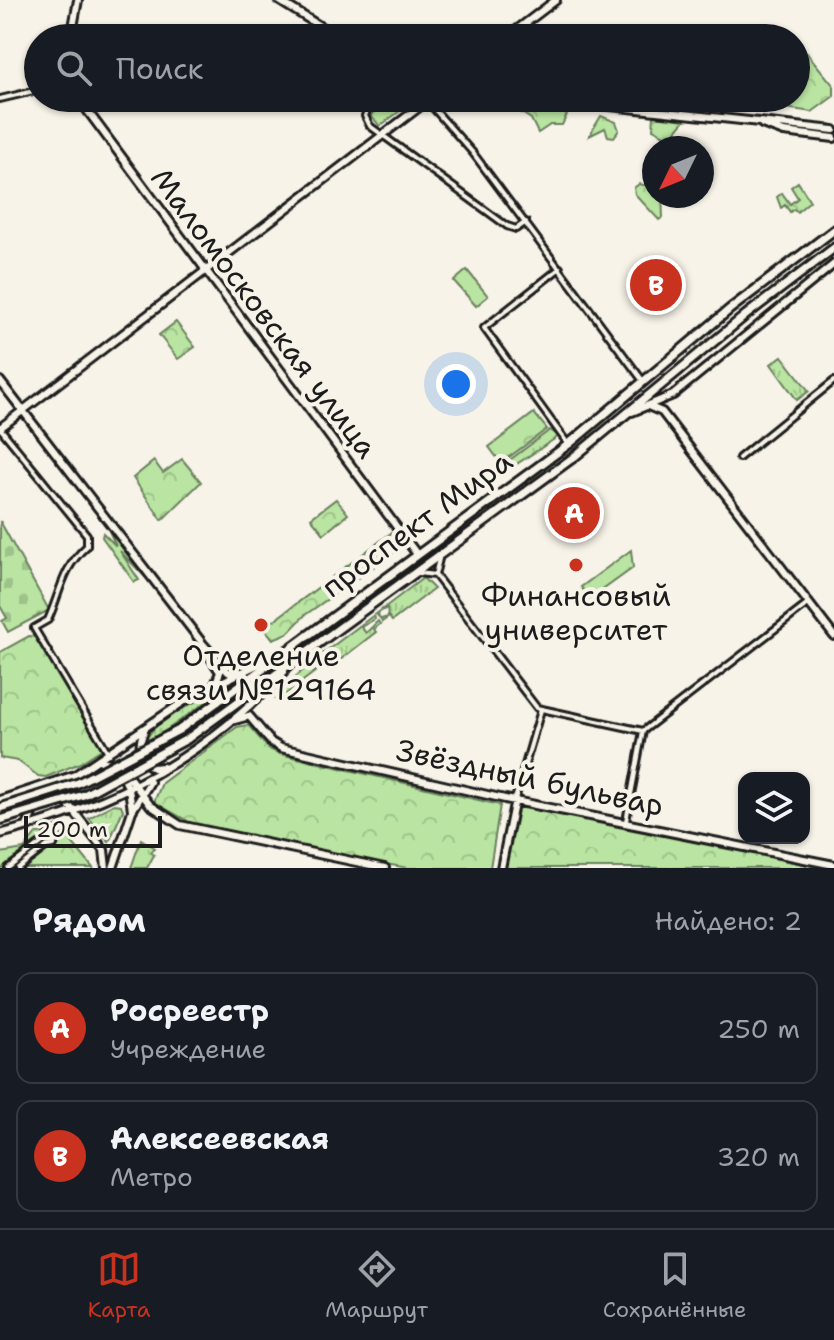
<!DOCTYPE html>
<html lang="ru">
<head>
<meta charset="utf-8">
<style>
	:root { --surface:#171b24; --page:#20242c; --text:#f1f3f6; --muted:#9ea1a6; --line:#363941; --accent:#c8321e }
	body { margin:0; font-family:"Shantell Sans",sans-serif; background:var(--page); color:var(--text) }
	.controls { position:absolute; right:24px; bottom:24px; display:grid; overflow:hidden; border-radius:16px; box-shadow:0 2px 6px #0004 }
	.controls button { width:72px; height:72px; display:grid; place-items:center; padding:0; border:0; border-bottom:2px solid var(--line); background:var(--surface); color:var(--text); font:40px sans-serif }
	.compass { position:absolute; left:642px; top:136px; width:72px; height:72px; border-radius:50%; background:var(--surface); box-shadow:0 2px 6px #0004; rotate:227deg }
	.scale { position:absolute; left:24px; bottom:20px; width:138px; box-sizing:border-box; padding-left:8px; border:4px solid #1c1c1c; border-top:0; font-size:22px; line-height:28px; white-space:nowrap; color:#1c1c1c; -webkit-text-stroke:6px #f7f3e8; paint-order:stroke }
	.you { position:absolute; left:456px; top:384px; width:28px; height:28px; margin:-20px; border:6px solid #fff; border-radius:50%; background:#1a73e8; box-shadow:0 0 0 12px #1a73e833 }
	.badge { display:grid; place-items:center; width:52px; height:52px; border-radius:50%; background:var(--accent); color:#fff; font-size:26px; font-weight:700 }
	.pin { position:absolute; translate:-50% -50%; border:4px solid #fff; box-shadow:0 2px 8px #0006 }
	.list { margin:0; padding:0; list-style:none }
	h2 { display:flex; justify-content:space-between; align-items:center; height:104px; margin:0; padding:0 32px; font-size:34px }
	h2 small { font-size:26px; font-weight:400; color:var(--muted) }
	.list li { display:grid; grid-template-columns:52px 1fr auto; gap:24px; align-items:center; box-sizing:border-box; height:112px; margin:0 16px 16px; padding:0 16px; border:2px solid var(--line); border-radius:16px }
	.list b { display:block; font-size:30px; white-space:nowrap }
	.list p { margin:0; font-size:26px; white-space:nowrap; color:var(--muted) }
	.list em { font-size:26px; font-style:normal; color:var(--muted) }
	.icon { flex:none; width:44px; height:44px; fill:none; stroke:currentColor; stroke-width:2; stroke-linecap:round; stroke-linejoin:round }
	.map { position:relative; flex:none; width:834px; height:868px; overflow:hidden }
	.search { position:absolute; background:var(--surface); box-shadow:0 2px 6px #0004; left:24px; right:24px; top:24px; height:88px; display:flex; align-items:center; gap:20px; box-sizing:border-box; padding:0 28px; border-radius:44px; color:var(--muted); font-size:30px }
	.sheet { height:360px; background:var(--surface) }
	nav { display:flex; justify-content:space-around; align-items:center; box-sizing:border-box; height:112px; border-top:2px solid var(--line); background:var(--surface); font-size:22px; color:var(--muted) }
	nav a { display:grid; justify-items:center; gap:4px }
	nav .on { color:var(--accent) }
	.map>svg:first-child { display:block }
</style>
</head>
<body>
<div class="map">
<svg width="834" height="868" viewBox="0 0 834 868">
	<defs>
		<pattern id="grass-tufts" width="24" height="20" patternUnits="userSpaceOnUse" patternTransform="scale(2)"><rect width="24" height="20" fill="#b9e4a1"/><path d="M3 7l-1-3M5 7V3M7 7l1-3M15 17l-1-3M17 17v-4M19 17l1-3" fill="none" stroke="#9ec38a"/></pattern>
		<pattern id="forest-crowns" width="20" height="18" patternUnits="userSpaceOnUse" patternTransform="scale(2)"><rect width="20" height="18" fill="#b9e4a1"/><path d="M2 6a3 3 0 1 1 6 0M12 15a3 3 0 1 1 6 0" fill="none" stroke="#9ec38a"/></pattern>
		<pattern id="cemetery-stones" width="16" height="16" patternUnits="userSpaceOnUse" patternTransform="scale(2)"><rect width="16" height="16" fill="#b9e4a1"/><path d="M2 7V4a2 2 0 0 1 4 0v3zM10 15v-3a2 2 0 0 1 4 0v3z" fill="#9ec38a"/></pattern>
	</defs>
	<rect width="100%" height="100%" fill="#f7f3e8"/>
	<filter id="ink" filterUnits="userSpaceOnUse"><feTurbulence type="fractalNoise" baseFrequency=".0125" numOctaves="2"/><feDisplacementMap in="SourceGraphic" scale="16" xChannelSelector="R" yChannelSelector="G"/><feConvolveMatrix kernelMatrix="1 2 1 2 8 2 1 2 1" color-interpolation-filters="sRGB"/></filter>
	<g filter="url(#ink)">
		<path fill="url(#grass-tufts)" stroke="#6a805e" stroke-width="2" d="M380,98H417L380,126L371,116Z
			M782,356L809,391L797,400L771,364Z
			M550,430L559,436L494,479L491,474Z
			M631,550L633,568L590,599L581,587Z
			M423,578L434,589L392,621L389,617L382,622L381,619L388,617L387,608L378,613L379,617L376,614Z
			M374,615L375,619L361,627L366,633L378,621L380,624L374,629L376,632L336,663L332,658L327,662L321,655Z
			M319,656L325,664L277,701L274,696Z
			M233,683L144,746C151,715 209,698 233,683Z
			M114,804L121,805L123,810L109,842L89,818Z
			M141,839L155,848L151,852L154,855L147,868H131Z"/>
		<path fill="url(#forest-crowns)" stroke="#6a805e" stroke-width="2" d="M806,52L834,86V96L812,112L759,104L765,98H796V63Z
			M523,107L561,110L567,115L562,125H550L538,133L531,119L520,112Z
			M601,116L616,122L619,130L614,137L608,136L605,128L589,136Z
			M654,116L685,120L670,138L653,129Z
			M798,182L810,201L797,212L794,209L790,212L785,205L781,208L777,197L782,193L790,204L798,198L791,187Z
			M639,184L654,187V196H662L663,217L659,220L635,194L634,188Z
			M176,322L195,347L178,359L159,335Z
			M534,413L547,429L501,463L489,447Z
			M182,459L201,482L162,520L133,478L154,461L163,473Z
			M336,499L348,514L324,534L311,518Z
			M109,531L146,578L120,551L139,580L134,582L102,537L103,533L116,546Z
			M391,533L400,545L396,551L305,615L288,633L273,639L264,628Z
			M29,636L36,637L70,689L103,748L80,763L46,777L38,776L18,761L0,758V652Z
			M248,725L269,749L280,754L500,805L490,868H408L363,860L193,824L154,802L162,783L237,727Z
			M517,804L822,868H504Z
			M59,826L93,868H0V853L24,849L36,834Z"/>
		<path fill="url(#cemetery-stones)" stroke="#6a805e" stroke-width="2" d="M0,521L49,610L8,632L2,621L7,618L0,606Z"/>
		<path fill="#b9e4a1" stroke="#6a805e" stroke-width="2" d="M467,270L488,296L476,306L454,281Z"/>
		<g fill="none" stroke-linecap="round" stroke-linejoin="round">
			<defs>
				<path id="street" d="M372,98L365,116L370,126L507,226L516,229L526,222
					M0,99L38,90
					M427,101L473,153L643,381
					M560,268L484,328L568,444
					M0,428L87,535V546C62,568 61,591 48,620L34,628L109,754
					M739,458L834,381
					M439,559L435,575L537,708L643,731
					M418,573L435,575
					M515,799L541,710
					M626,821L643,731L809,603
					M8,868L44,841L48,834L56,836L63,831
					M18,868L47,846L54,845L56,836"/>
				<path id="secondary" d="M278,0L339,38
					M71,38L78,0
					M506,38L556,0
					M78,98L416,553
					M535,98L834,130
					M762,124L784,132L834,138
					M0,381L203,644L228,672H245
					M648,406L662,412L834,636
					M632,412L673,395L834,264
					M0,428L431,98
					M204,647L220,672L215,685
					M231,721L249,716L271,742L281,748L505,799L834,865
					M144,731C138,745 139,759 153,768L163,767
					M101,761L120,765L150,805L180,825L385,868
					M120,771L129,789L132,810
					M75,784L67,795L68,804L104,850L106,868
					M25,797L32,814L27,826
					M0,800L75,775L189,698L275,656
					M0,834C116,804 200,760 284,672
					M113,868L132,811L150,782
					M501,868L515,799"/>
				<path id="primary" d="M179,730L569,444L730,309L834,230
					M187,739L574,457L746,315L834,248"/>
			</defs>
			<use href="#street" stroke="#1c1c1c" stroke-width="10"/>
			<use href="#secondary" stroke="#1c1c1c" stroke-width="12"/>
			<use href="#primary" stroke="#1c1c1c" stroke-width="13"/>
			<use href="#street" stroke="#f7f3e8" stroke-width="4"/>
			<use href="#secondary" stroke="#f7f3e8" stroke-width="6"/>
			<use href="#primary" stroke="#f7f3e8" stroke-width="7"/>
			<defs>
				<path id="primary-bridge" d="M0,808L78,783L179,730
					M0,820L84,795L187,739"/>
			</defs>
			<use href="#primary-bridge" stroke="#1c1c1c" stroke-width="13" stroke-linecap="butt"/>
			<use href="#primary-bridge" stroke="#f7f3e8" stroke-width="7"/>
		</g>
	</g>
	<g fill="#c8321e" stroke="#f7f3e8" stroke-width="3">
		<circle cx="576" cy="565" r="8"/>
		<circle cx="261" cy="625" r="8"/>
	</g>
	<g text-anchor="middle" stroke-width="8" stroke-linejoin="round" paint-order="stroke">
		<g font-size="30" fill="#1c1c1c" stroke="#f7f3e8">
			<text transform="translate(264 313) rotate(53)" y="10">Маломосковская улица</text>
			<text transform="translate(417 524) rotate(-36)" y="10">проспект Мира</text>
			<text transform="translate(530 778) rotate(12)" y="10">Звёздный бульвар</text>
		</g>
		<g font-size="30" fill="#1c1c1c" stroke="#f7f3e8">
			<text x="576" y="606">Финансовый<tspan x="576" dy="34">университет</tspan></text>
			<text x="261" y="666">Отделение<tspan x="261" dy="34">связи №129164</tspan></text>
		</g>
	</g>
</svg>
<div class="controls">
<button><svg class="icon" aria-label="layers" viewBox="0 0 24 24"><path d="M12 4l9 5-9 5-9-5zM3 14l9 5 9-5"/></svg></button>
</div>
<svg class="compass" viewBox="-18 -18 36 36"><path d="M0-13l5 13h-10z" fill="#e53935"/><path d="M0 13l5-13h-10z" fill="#9ea1a6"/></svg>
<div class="scale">200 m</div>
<div class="you"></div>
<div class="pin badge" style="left:574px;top:513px">A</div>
<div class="pin badge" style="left:656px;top:285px">B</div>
<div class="search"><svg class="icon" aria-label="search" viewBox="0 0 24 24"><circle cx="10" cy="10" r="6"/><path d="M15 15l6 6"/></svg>Поиск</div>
</div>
<section class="sheet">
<h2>Рядом<small>Найдено: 2</small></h2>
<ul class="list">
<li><span class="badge">A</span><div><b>Росреестр</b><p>Учреждение</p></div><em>250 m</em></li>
<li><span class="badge">B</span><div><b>Алексеевская</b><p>Метро</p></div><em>320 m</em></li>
</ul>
</section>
<nav>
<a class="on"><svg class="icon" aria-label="map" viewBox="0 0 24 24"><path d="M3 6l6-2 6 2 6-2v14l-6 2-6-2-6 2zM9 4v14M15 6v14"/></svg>Карта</a>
<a><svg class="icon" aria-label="directions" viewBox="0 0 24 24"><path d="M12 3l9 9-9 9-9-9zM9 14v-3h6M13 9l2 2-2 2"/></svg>Маршрут</a>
<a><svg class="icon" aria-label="saved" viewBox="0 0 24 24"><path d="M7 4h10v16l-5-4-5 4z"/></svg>Сохранённые</a>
</nav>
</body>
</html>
